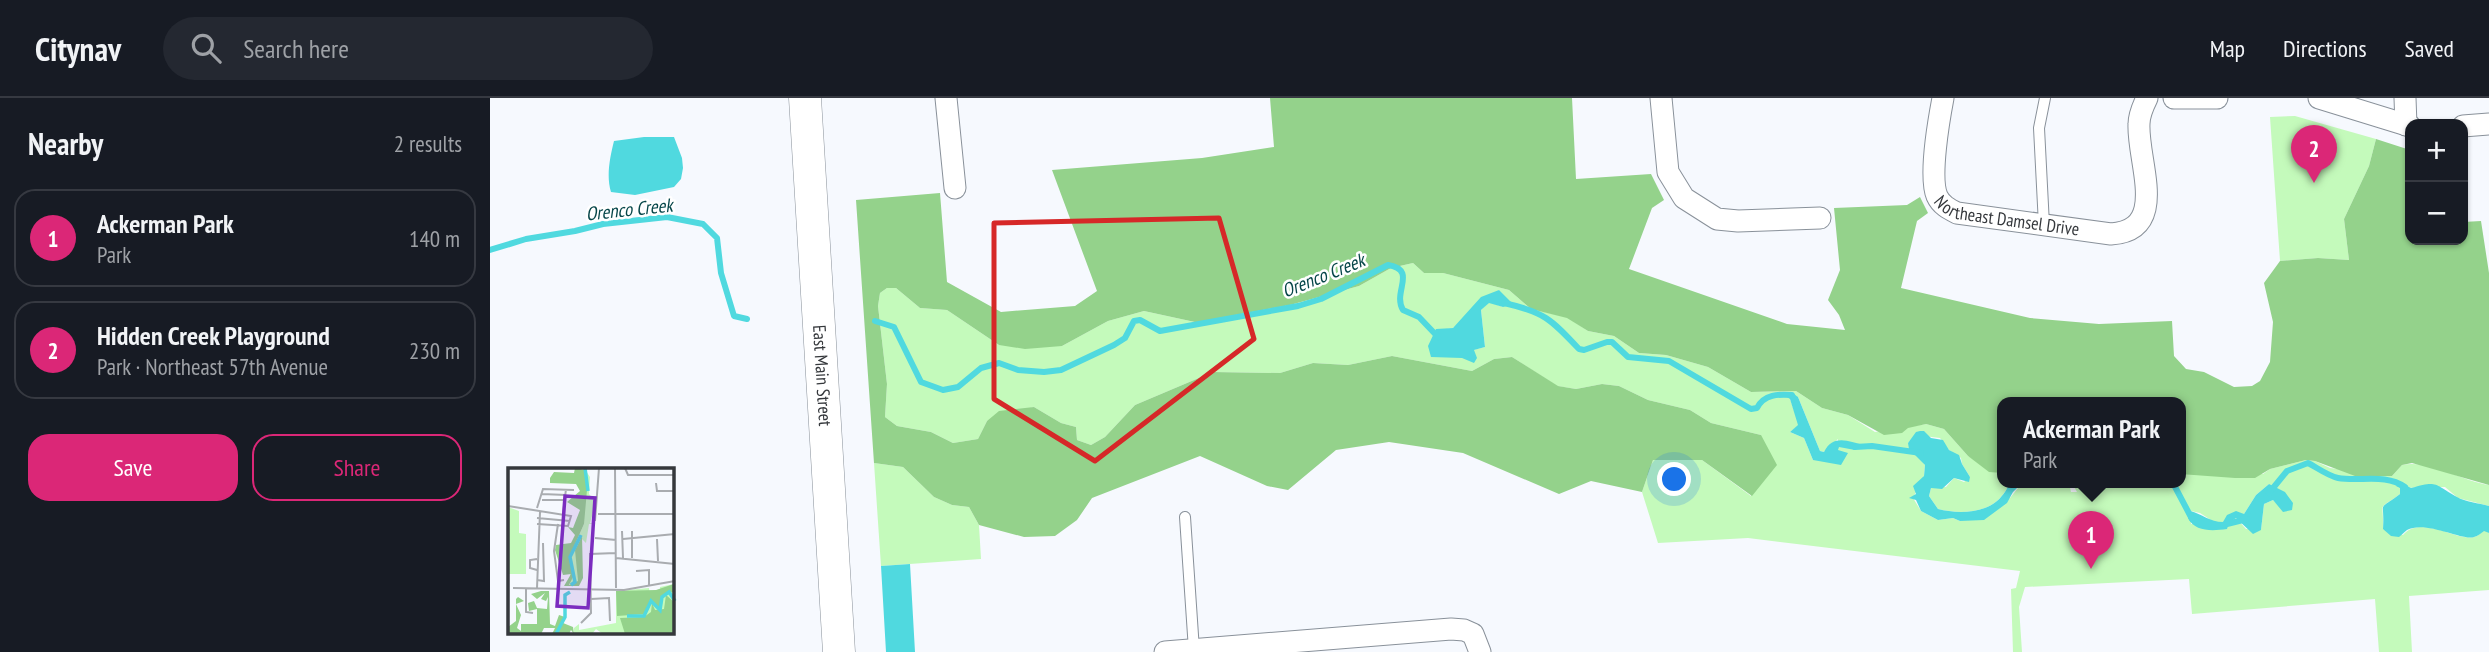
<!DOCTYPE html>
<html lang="en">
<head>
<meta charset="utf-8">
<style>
	:root { --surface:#171b24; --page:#242831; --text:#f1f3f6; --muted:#9ea1a6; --line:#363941; --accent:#db2777 }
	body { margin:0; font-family:"PT Sans Narrow",sans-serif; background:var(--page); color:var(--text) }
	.controls { position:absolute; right:21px; top:21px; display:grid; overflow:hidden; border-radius:14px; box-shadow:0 2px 5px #0004 }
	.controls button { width:63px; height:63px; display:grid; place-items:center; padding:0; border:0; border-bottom:2px solid var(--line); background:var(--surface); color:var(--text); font:35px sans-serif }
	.you { position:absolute; left:1185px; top:382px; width:24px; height:24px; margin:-18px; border:5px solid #fff; border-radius:50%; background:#1a73e8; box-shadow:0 0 0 10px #1a73e833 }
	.badge { display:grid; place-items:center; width:46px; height:46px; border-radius:50%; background:var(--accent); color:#fff; font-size:23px; font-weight:700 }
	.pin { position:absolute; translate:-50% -58px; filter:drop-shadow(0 2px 4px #0008) }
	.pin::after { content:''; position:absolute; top:37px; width:24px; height:21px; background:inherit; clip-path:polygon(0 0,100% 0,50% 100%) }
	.popup { position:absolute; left:1507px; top:299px; width:189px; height:91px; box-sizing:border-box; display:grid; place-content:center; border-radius:14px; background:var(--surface); filter:drop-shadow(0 2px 5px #0005); font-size:23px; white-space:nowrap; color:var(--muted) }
	.popup b { font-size:26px; color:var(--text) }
	.popup::after { content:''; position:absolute; left:50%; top:100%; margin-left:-14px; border:14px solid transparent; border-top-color:var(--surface) }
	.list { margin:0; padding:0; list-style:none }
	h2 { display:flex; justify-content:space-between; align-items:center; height:91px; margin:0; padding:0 28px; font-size:30px }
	h2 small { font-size:23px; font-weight:400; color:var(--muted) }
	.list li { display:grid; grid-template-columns:46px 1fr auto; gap:21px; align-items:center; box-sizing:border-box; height:98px; margin:0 14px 14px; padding:0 14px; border:2px solid var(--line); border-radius:21px }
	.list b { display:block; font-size:26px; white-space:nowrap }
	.list p { margin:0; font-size:23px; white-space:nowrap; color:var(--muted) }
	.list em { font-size:23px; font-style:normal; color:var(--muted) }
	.actions { display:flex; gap:14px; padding:21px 28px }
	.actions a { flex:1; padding:16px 0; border:2px solid var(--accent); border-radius:21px; text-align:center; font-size:24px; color:var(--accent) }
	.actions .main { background:var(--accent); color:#fff }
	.icon { flex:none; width:38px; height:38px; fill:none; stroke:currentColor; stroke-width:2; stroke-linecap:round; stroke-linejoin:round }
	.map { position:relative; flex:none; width:1999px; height:554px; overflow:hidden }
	header { display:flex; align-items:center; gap:42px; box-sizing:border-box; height:98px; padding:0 35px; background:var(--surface); border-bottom:2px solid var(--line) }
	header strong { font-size:33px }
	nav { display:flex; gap:38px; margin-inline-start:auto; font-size:24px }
	.search { width:490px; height:63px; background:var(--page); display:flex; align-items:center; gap:18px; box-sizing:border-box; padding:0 24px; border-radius:38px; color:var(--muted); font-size:26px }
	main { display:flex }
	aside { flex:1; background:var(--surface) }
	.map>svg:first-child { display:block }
</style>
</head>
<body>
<header>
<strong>Citynav</strong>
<div class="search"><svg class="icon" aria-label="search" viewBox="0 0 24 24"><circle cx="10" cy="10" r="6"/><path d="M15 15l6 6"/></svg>Search here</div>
<nav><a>Map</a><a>Directions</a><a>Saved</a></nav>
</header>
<main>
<aside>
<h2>Nearby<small>2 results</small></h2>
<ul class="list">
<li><span class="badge">1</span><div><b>Ackerman Park</b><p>Park</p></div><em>140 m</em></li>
<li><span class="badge">2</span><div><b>Hidden Creek Playground</b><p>Park · Northeast 57th Avenue</p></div><em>230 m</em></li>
</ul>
<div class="actions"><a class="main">Save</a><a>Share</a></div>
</aside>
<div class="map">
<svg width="1999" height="554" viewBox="0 0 1999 554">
	<rect width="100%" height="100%" fill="#f6f9fe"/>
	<path fill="#c4fabb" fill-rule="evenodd" d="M1805,18L1886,41L1879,68L1854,121L1859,162L1828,160L1790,163L1780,19Z
		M923,165L934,175H953L1019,192L1041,211L1077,219L1098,233L1124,238L1149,255L1176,257L1218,269L1261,294L1306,293L1332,310L1358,317L1385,334L1436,326L1454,331L1478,358L1508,375H1512V385H1520C1517,390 1515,395 1511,399C1497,416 1467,416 1448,411L1439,398L1441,390L1456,389L1464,380L1474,384L1480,379L1472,366L1471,360L1459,352L1450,340L1425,337L1418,345L1435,367L1434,378L1423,400L1431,413L1448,422L1463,420L1470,423L1520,400L1532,385H1579L1581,394H1587L1582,385H1690V376H1773L1780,371L1816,362L1825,363L1840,370L1902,378L1912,367C1939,361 1971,383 1999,387V408L1968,400L1955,389L1910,390V396C1886,414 1894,401 1893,431L1913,437C1931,416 1968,444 1984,439C1988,438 1991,435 1994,432L1999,435V492L1919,498L1922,554H1889L1885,501L1702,516L1699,481L1535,489L1529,509L1532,554H1523L1521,491L1526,490L1530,473L1258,440L1168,445L1152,394L1163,362H1212L1261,398L1271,337L1221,325L1200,312L1158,302L1129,288L1112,286L1086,291L1067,288L1022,259L1004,261L982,273L902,258L858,267L823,265L790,275L723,274L645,307L615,339L601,347L587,342L586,329L571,325L544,309L497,323L488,341L463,345L441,334L407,328L395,319L397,286L388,208L390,195L397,190H406L430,210L457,212L509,247L572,248L618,223L654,213L714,226L735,219L800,207L869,188L901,170ZM1009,192L1013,209L999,204L991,212L995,249L983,252L950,232L963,230ZM1308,299L1330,353L1334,354L1348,341V352L1323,362L1314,340L1300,334L1309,327L1300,301ZM1779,386L1789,408L1783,402L1774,406L1771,432L1756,431L1746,420L1739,425L1701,426V413L1710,415L1724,424H1733L1754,416L1766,397Z
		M384,365L413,369L444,399L462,407L479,409L489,427L491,461L391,468Z"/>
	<path fill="#94d28b" d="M780,0H1082L1086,81L1161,76L1174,102L1162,110L1139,171L1297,226L1355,232L1349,217L1338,202L1350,172L1344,110L1417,107L1430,99L1438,115L1427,123L1411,190L1540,220L1609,226L1682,223L1684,258L1696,271L1714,274L1744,289L1762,288L1770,283L1780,264L1783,224L1774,185L1790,163L1828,160L1859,162L1854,121L1879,68L1886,41L1920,52V142H1973V124L1991,123L1999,175V387L1922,365L1912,367L1902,378H1865L1825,363L1816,362L1780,371L1765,380H1745L1690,376V305H1512V375L1499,374L1478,358L1454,331L1436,326L1418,330L1412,335L1394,337L1358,317L1332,310L1306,293L1261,294L1218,269L1176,257L1149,255L1124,238L1098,233L1077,220L1041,211L1019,192L953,175H934L923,165L901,170L869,188L800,207L735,219L714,226L654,213L618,223L572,248L535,251L509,247L457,212L430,210L406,190H397L390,195L388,208L397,286L395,319L407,328L441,334L463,345L488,341L497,323L509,313L544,309L571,325L586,329L587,342L601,347L615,339L645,307L723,274L790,275L823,265L858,267L902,258L982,273L1004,261L1022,259L1068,288L1086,291L1112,286L1129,288L1158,302L1200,312L1221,325L1271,337L1287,367L1262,398L1212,362H1163L1152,394L1101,383L1069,396L973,355L899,344L846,352L798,392L777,388L710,358L602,400L587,422L565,438L534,439L489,427L479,409L462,407L444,399L413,369L384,365L366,102L450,95L457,184L511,214L585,208L607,193L562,72L712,60L784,49Z"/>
	<path fill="#50d9df" d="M154,39H184L192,60L193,70L191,81L184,89L145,97L121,94C116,78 120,59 124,43Z
		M1009,192L1023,206L1013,209L999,205L991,212L995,249L984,252L987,260L984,265L972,260L941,259L938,248L946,231L963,230L991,199Z
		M1302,295L1308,299L1330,353L1334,354C1343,336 1358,343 1374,347L1365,352L1349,349L1348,352L1358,355L1351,367L1323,362L1314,340L1300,334L1308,327L1300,301L1297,299Z
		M1430,333H1434L1441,340L1453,342L1459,352L1469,357L1472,366L1480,379L1479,384L1464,380L1452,391L1441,390L1439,398L1448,411C1467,416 1497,416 1511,399C1515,395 1517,390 1520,385H1532L1523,394L1517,405L1494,422L1470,423L1463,420L1448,422L1431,413L1426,402L1419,400L1426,396L1423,388L1434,378L1435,367L1419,351L1418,345L1426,334Z
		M1911,385L1921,390C1948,382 1944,386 1967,399C1975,404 1989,405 1999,408V435L1994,433C1991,435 1988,438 1984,439C1972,443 1936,422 1917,432C1914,434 1912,437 1909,439L1901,438L1893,431C1895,401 1886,414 1910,396V390L1906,388Z
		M1779,386L1795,394L1803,405L1802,412L1793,414L1783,402L1774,406L1771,432L1763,436L1746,420L1739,425L1737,431C1722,433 1705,434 1698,420L1700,413C1712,416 1720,424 1733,424L1737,417L1746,413L1754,416L1766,397Z
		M420,466L425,554H396L391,468Z"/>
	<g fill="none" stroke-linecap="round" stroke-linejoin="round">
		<path stroke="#50d9df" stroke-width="6" d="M0,152L36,141L85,133L113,126L177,119L213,126L227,140L231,175L244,218L257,221
			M1014,205C1054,214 1061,221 1089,251L1094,252L1117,244H1122L1138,259L1179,263L1261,311L1267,310C1274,296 1289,296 1302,297L1304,301
			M385,223L404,229L431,284L453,292L468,289L491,270L509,265L528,272L554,274L571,272L624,247L635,240L644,223L650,222L670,233L808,208L831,201L898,167C928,172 902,194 913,212L929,219L948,239
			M1365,349L1382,348L1431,355
			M1683,385L1702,421
			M1779,395L1797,373L1818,365C1826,369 1838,378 1848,380C1870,384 1895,375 1915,389
			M1733,427L1757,421"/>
		<defs>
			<path id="service" d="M1554,127L1549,30L1555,0
				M695,419L704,552"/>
			<g id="minor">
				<path d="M456,0L465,90"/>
				<path d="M1171,0L1178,74L1194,100L1227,121L1248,123L1330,120"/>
				<path id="s1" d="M1453,0C1449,21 1439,79 1447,98C1451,107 1459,111 1467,115L1621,136C1680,132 1647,64 1649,26C1649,17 1653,8 1657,0"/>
				<path d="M1684,0H1727"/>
				<path d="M1829,0L1920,28"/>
				<path d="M1915,0L1916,27"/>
				<path d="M1973,28L1999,26"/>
				<path d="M675,554L961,531L974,532L983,536L990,554"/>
			</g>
			<g id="secondary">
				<path id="s2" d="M315,0L349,554"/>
			</g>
		</defs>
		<use href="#service" stroke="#89919a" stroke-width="12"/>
		<use href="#minor" stroke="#89919a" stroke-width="23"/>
		<use href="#secondary" stroke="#89919a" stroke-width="33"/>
		<use href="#service" stroke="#fff" stroke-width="10"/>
		<use href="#minor" stroke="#fff" stroke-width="21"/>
		<use href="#secondary" stroke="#fff" stroke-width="32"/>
	</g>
	<path fill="none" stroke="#d62828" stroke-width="5" stroke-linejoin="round" d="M729,120L764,241L605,363L504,301V125Z"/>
	<g text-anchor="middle" stroke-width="5" stroke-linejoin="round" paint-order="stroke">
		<g font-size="18" fill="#35383c" stroke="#fff">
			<text dy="6" stroke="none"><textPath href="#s1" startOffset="175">Northeast Damsel Drive</textPath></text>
			<text dy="6" stroke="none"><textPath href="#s2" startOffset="278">East Main Street</textPath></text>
		</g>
		<g font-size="19" font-style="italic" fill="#064649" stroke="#fff">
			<text transform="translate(139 111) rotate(-6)" y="7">Orenco Creek</text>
			<text transform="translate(833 177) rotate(-22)" y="7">Orenco Creek</text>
		</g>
	</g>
	<g transform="translate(18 370)">
		<rect width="166" height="166" fill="#f6f9fe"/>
		<path d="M76,0L82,9L81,26L88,34L82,55L88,56H81L78,75L72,69L69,77L70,114L62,117V88L76,56ZM0,39L11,43V65L18,66V106H0ZM166,116V166H95L88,161L84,166H66V160L71,156V162L108,155V123L141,120L142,128H152V119Z" fill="#c4fabb"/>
		<path d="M67,0L77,2L79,22L76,56L62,88L65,109L61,117L70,113L67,82L74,68L75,110L71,118H56L63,106L55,107L47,82L48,77L63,75L67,67L60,59L65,60L72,42L59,34L72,23L68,16L42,15V10L46,4L66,5ZM166,116L165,124L153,128L152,140L142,132L137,146L109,148L108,123L148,122ZM33,123H41L42,156L47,158L51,147L57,149L59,145L55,155L65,159L66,166L63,162L61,166H44L47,160H36L33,166H0V159L8,153V131L10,129L16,133L8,136L13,147L9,160L13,163V156H29V141L21,143L20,135L26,133L29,140L39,141L40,129L38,133L33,131L37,125L29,131L23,126ZM158,127L166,134V166H117L112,150L136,149L143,144L144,135L147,142L156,141Z" fill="#94d28b"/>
		<path fill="none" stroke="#50d9df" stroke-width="3.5" d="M77,0L80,23M63,117L67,114L62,89L73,67M119,148H136L143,133L152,142L154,129L161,124L167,133M48,166L57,149V127L62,124"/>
		<path fill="none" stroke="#a9acb0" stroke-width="2" d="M107,0L108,120M117,0L120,7H167M148,15L149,23H167M34,26L58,27M34,32H57M0,38L63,48L60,58L29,56M29,40L35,21L66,22M55,46L58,21M90,46H167M29,50L62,53M87,53L91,0M50,56L46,83L50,113L56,112M114,63L115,90M87,70L108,72M115,71L167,66M149,71L150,93M108,90L167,96M124,90V63M29,91L22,92V100L29,102M128,103L141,102V117M29,112L36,113L35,75M5,120L116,122L167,113M29,120L32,44M18,121V144L25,145M83,131L101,130L102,153M73,155L83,145L82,86L108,85"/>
		<path fill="#7b2cbf" fill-opacity="0.15" stroke="#7b2cbf" stroke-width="3.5" d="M57,28L87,30L80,140L49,138Z"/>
		<rect width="166" height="166" fill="none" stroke="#35383c" stroke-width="3.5"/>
	</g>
</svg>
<div class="controls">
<button>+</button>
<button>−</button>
</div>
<div class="you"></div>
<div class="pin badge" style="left:1601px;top:471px">1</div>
<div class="popup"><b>Ackerman Park</b>Park</div>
<div class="pin badge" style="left:1824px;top:85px">2</div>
</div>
</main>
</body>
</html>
